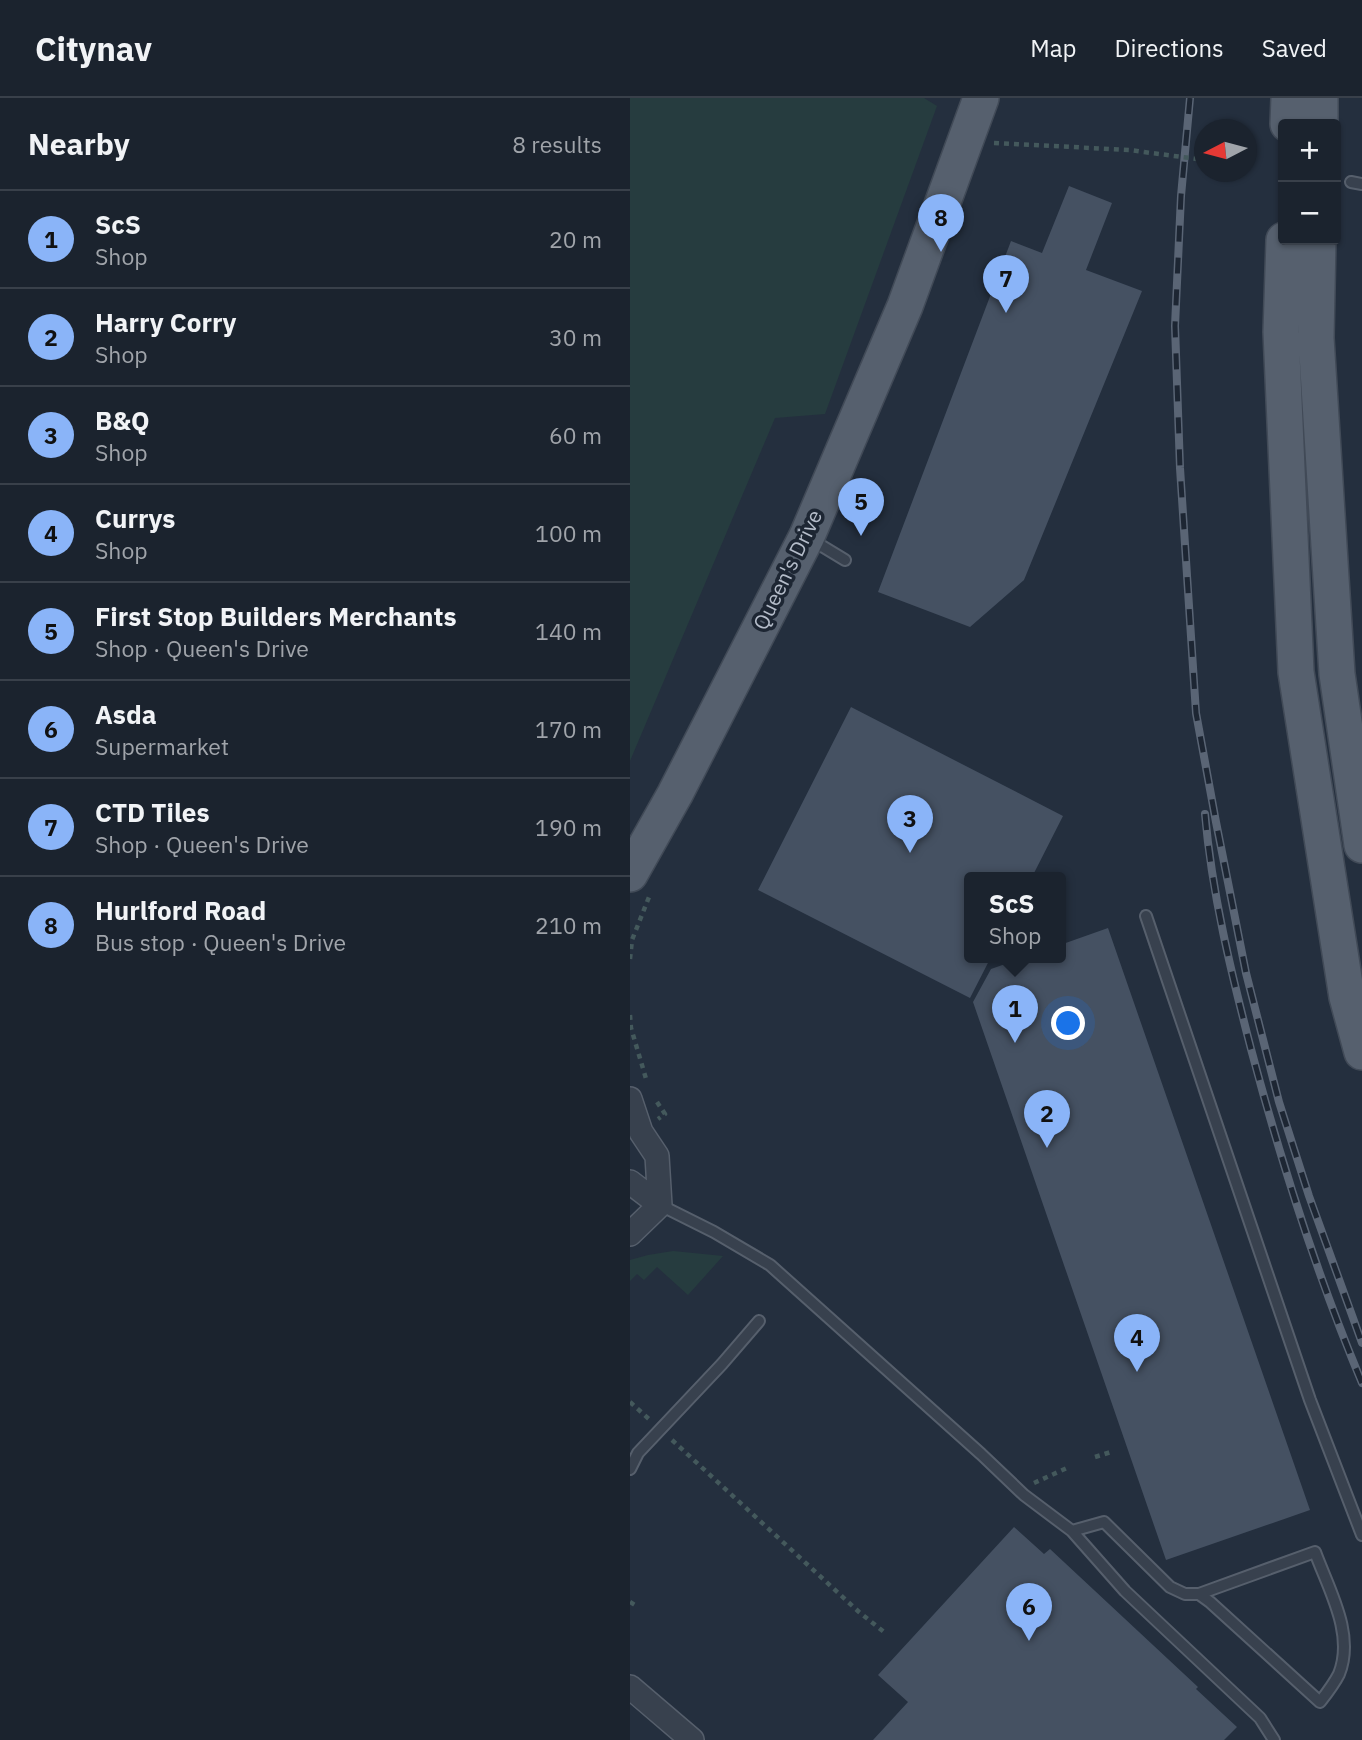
<!DOCTYPE html>
<html lang="en">
<head>
<meta charset="utf-8">
<style>
	:root { --surface:#1b232e; --page:#242b36; --text:#f1f3f6; --muted:#a0a4aa; --line:#39404a; --accent:#8ab4f8 }
	body { margin:0; font-family:"IBM Plex Sans",sans-serif; background:var(--page); color:var(--text) }
	.controls { position:absolute; right:21px; top:21px; display:grid; overflow:hidden; border-radius:7px; box-shadow:0 2px 5px #0004 }
	.controls button { width:63px; height:63px; display:grid; place-items:center; padding:0; border:0; border-bottom:2px solid var(--line); background:var(--surface); color:var(--text); font:35px sans-serif }
	.compass { position:absolute; left:564px; top:21px; width:63px; height:63px; border-radius:50%; background:var(--surface); box-shadow:0 2px 5px #0004; rotate:264deg }
	.you { position:absolute; left:439px; top:926px; width:24px; height:24px; margin:-18px; border:5px solid #fff; border-radius:50%; background:#1a73e8; box-shadow:0 0 0 10px #1a73e833 }
	.badge { display:grid; place-items:center; width:46px; height:46px; border-radius:50%; background:var(--accent); color:#111; font-size:23px; font-weight:700 }
	.pin { position:absolute; translate:-50% -58px; filter:drop-shadow(0 2px 4px #0008) }
	.pin::after { content:''; position:absolute; top:37px; width:24px; height:21px; background:inherit; clip-path:polygon(0 0,100% 0,50% 100%) }
	.popup { position:absolute; left:334px; top:774px; width:102px; height:91px; box-sizing:border-box; display:grid; place-content:center; border-radius:7px; background:var(--surface); filter:drop-shadow(0 2px 5px #0005); font-size:23px; white-space:nowrap; color:var(--muted) }
	.popup b { font-size:26px; color:var(--text) }
	.popup::after { content:''; position:absolute; left:50%; top:100%; margin-left:-14px; border:14px solid transparent; border-top-color:var(--surface) }
	.list { margin:0; padding:0; list-style:none }
	h2 { display:flex; justify-content:space-between; align-items:center; height:91px; margin:0; padding:0 28px; font-size:30px }
	h2 small { font-size:23px; font-weight:400; color:var(--muted) }
	.list li { display:grid; grid-template-columns:46px 1fr auto; gap:21px; align-items:center; box-sizing:border-box; height:98px; padding:0 28px; border-top:2px solid var(--line) }
	.list b { display:block; font-size:26px; white-space:nowrap }
	.list p { margin:0; font-size:23px; white-space:nowrap; color:var(--muted) }
	.list em { font-size:23px; font-style:normal; color:var(--muted) }
	.map { position:relative; flex:none; width:732px; height:1642px; overflow:hidden }
	header { display:flex; align-items:center; gap:42px; box-sizing:border-box; height:98px; padding:0 35px; background:var(--surface); border-bottom:2px solid var(--line) }
	header strong { font-size:33px }
	nav { display:flex; gap:38px; margin-inline-start:auto; font-size:24px }
	main { display:flex }
	aside { flex:1; background:var(--surface) }
	.map>svg:first-child { display:block }
</style>
</head>
<body>
<header>
<strong>Citynav</strong>
<nav><a>Map</a><a>Directions</a><a>Saved</a></nav>
</header>
<main>
<aside>
<h2>Nearby<small>8 results</small></h2>
<ul class="list">
<li><span class="badge">1</span><div><b>ScS</b><p>Shop</p></div><em>20 m</em></li>
<li><span class="badge">2</span><div><b>Harry Corry</b><p>Shop</p></div><em>30 m</em></li>
<li><span class="badge">3</span><div><b>B&amp;Q</b><p>Shop</p></div><em>60 m</em></li>
<li><span class="badge">4</span><div><b>Currys</b><p>Shop</p></div><em>100 m</em></li>
<li><span class="badge">5</span><div><b>First Stop Builders Merchants</b><p>Shop · Queen's Drive</p></div><em>140 m</em></li>
<li><span class="badge">6</span><div><b>Asda</b><p>Supermarket</p></div><em>170 m</em></li>
<li><span class="badge">7</span><div><b>CTD Tiles</b><p>Shop · Queen's Drive</p></div><em>190 m</em></li>
<li><span class="badge">8</span><div><b>Hurlford Road</b><p>Bus stop · Queen's Drive</p></div><em>210 m</em></li>
</ul>
</aside>
<div class="map">
<svg width="732" height="1642" viewBox="0 0 732 1642">
	<rect width="100%" height="100%" fill="#242f3e"/>
	<path fill="#263c3f" d="M0,0H294L307,8L195,316L145,320L0,663Z
		M43,1153L93,1158L58,1197L27,1169L14,1182L7,1176L0,1183V1162L18,1157Z"/>
	<path fill="#455162" d="M439,88L482,105L456,172L512,193L394,482L340,529L248,494L381,143L412,155Z
		M221,609L433,718L402,779H340V859H361L340,900L128,792Z
		M478,830L680,1412L536,1462L343,904L361,871L395,859H430V847Z
		M384,1429L414,1456L420,1451L568,1589L566,1591L607,1629L594,1642H243L278,1604L248,1577Z"/>
	<g fill="none" stroke-linecap="round" stroke-linejoin="round">
		<defs>
			<path id="lane" d="M721,84L732,86
				M182,442L215,462
				M516,818L680,1302L732,1437
				M30,1107L84,1134L140,1167L351,1356L394,1397L442,1433L495,1493L630,1620L644,1642
				M0,1371L8,1355L92,1266L129,1223
				M442,1433L474,1424L540,1489L555,1496H569L685,1454C699,1492 725,1536 709,1576C704,1586 697,1595 690,1604L580,1504L569,1496"/>
			<path id="street" d="M0,1001L11,1034L27,1058L30,1107
				M0,1084L30,1107
				M0,1136L30,1107
				M0,1589L62,1642"/>
			<path id="primary" d="M658,26L659,0
				M690,26V0
				M654,142L651,234L666,574L717,899L732,954
				M688,142L686,240L707,576L732,747
				M0,776L45,696L177,438L275,208L351,0"/>
		</defs>
		<use href="#lane" stroke="#565f6c" stroke-width="14"/>
		<use href="#street" stroke="#565f6c" stroke-width="26"/>
		<use href="#primary" stroke="#414a57" stroke-width="38"/>
		<path stroke="#44595c" stroke-width="4.5" stroke-dasharray="5 5" stroke-linecap="butt" d="M364,45L500,52L514,54
			M0,861L2,842L19,799
			M0,917L1,930L17,984
			M27,1004L35,1016L28,1021
			M0,1304L20,1322
			M42,1342L229,1514L254,1534
			M465,1359L484,1353
			M404,1385L439,1369
			M0,1504L5,1507"/>
		<use href="#lane" stroke="#38414e" stroke-width="10"/>
		<use href="#street" stroke="#38414e" stroke-width="23"/>
		<use href="#primary" stroke="#56606e" stroke-width="35"/>
		<defs>
			<path id="rail" d="M560,0L551,98L545,228L550,370L566,615L586,724L616,875L649,1004L679,1098L732,1245
				M575,716C582,796 601,874 621,951C651,1064 687,1177 732,1285"/>
		</defs>
		<use href="#rail" stroke="#5a6575" stroke-width="8"/>
		<use href="#rail" stroke="#1d2633" stroke-width="5" stroke-dasharray="16" stroke-linecap="butt"/>
		<path stroke="#44595c" stroke-width="4.5" stroke-dasharray="5 5" stroke-linecap="butt" d="M514,54L575,62"/>
	</g>
	<g text-anchor="middle" stroke-width="7" stroke-linejoin="round" paint-order="stroke">
		<g font-size="21" fill="#b4bcc9" stroke="#1d2633">
			<text transform="translate(158 472) rotate(-64)" y="7">Queen's Drive</text>
		</g>
	</g>
</svg>
<div class="controls">
<button>+</button>
<button>−</button>
</div>
<svg class="compass" viewBox="-18 -18 36 36"><path d="M0-13l5 13h-10z" fill="#e53935"/><path d="M0 13l5-13h-10z" fill="#a0a4aa"/></svg>
<div class="you"></div>
<div class="pin badge" style="left:385px;top:945px">1</div>
<div class="popup"><b>ScS</b>Shop</div>
<div class="pin badge" style="left:417px;top:1050px">2</div>
<div class="pin badge" style="left:280px;top:755px">3</div>
<div class="pin badge" style="left:507px;top:1274px">4</div>
<div class="pin badge" style="left:231px;top:438px">5</div>
<div class="pin badge" style="left:399px;top:1543px">6</div>
<div class="pin badge" style="left:376px;top:215px">7</div>
<div class="pin badge" style="left:311px;top:154px">8</div>
</div>
</main>
</body>
</html>
